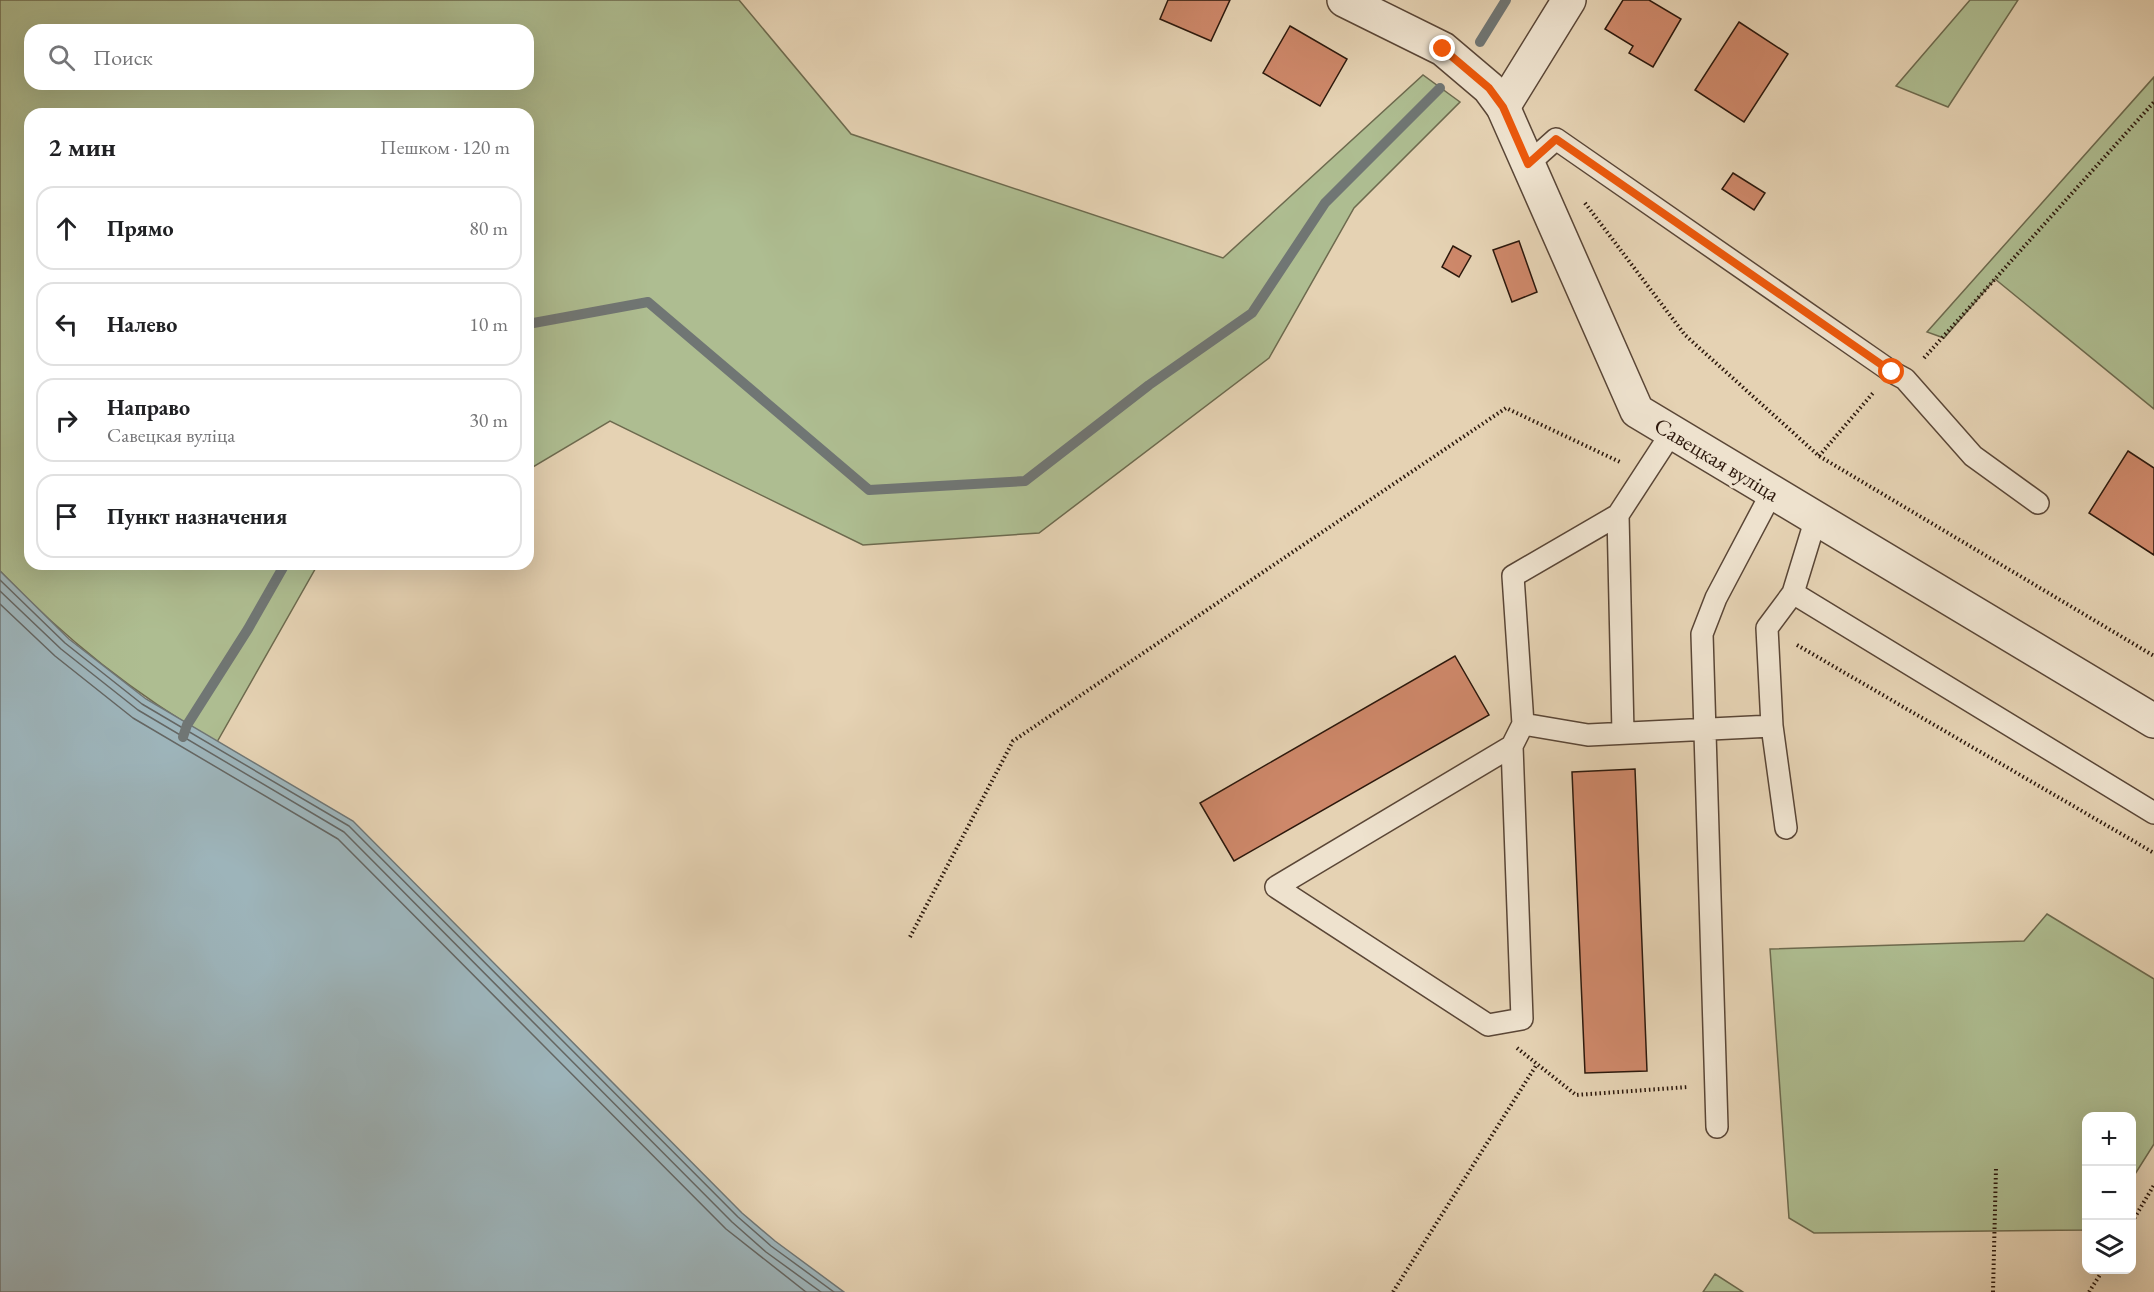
<!DOCTYPE html>
<html lang="ru">
<head>
<meta charset="utf-8">
<style>
	:root { --surface:#fff; --page:#f6f6f6; --text:#202124; --muted:#757577; --line:#e0e0e0 }
	body { margin:0; font-family:"EB Garamond",serif; background:var(--page); color:var(--text) }
	.controls { position:absolute; right:18px; bottom:18px; display:grid; overflow:hidden; border-radius:12px; box-shadow:0 6px 24px #0002 }
	.controls button { width:54px; height:54px; display:grid; place-items:center; padding:0; border:0; border-bottom:2px solid var(--line); background:var(--surface); color:var(--text); font:30px sans-serif }
	.stop { position:absolute; width:18px; height:18px; margin:-14px; border:4px solid #ea580c; border-radius:50%; background:#fff }
	.stop.end { background:#ea580c; border-color:#fff; box-shadow:0 2px 6px #0008 }
	.list { margin:0; padding:0; list-style:none }
	h2 { display:flex; justify-content:space-between; align-items:center; height:78px; margin:0; padding:0 24px; font-size:26px }
	h2 small { font-size:20px; font-weight:400; color:var(--muted) }
	.list li { display:grid; grid-template-columns:39px 1fr auto; gap:18px; align-items:center; box-sizing:border-box; height:84px; margin:0 12px 12px; padding:0 12px; border:2px solid var(--line); border-radius:18px }
	.list b { display:block; font-size:22px; white-space:nowrap }
	.list p { margin:0; font-size:20px; white-space:nowrap; color:var(--muted) }
	.list em { font-size:20px; font-style:normal; color:var(--muted) }
	.icon { flex:none; width:33px; height:33px; fill:none; stroke:currentColor; stroke-width:2; stroke-linecap:round; stroke-linejoin:round }
	.map { position:relative; flex:none; width:2154px; height:1292px; overflow:hidden }
	.search { position:absolute; background:var(--surface); box-shadow:0 6px 24px #0002; left:24px; top:24px; width:510px; height:66px; display:flex; align-items:center; gap:15px; box-sizing:border-box; padding:0 21px; border-radius:18px; color:var(--muted); font-size:22px }
	.panel { position:absolute; background:var(--surface); box-shadow:0 6px 24px #0002; left:24px; top:108px; width:510px; height:462px; border-radius:18px }
	.map>svg:first-child { display:block }
</style>
</head>
<body>
<div class="map">
<svg width="2154" height="1292" viewBox="0 0 2154 1292">
	<rect width="100%" height="100%" fill="#e5d2b3"/>
	<filter id="stains"><feTurbulence type="fractalNoise" baseFrequency=".00333" numOctaves="4"/><feColorMatrix values="0 0 0 0 .2 0 0 0 0 .09 0 0 0 0 .02 0 0 0 .5 -.17"/></filter>
	<radialGradient id="worn" r=".72"><stop offset=".6" stop-color="#630" stop-opacity="0"/><stop offset="1" stop-color="#630" stop-opacity=".3"/></radialGradient>
	<path fill="#aebd91" stroke="#6d6a4e" stroke-width="1.5" fill-rule="evenodd" d="M0,0H739L851,134L1223,258L1423,75L1460,102L1354,208L1269,358L1039,533L863,545L610,421L528,470V114H30V564H318L217,742C134,694 66,640 0,571ZM30,30H528V84H30Z
		M1970,0H2018L1948,107L1896,86Z
		M2154,77V409L1995,279L1944,338L1927,332Z
		M2047,914L2154,979V1144L2132,1179V1116H2086V1230L1814,1233L1789,1218L1770,949L2024,941Z
		M1715,1274L1743,1292H1703Z"/>
	<path fill="#9db4ba" stroke="#707674" stroke-width="1.5" d="M0,571L69,639L146,699L353,821L742,1213L775,1241L844,1292H0Z"/>
	<g fill="none" stroke-linecap="round" stroke-linejoin="round">
		<path stroke="#646663" stroke-width="1.5" d="M0,580L65,643L142,704L349,826L738,1217L771,1246L834,1292
			M0,591L61,649L138,710L344,832L732,1222L766,1252L821,1292
			M0,604L55,656L133,718L338,839L726,1229L806,1292"/>
		<path stroke="#707674" stroke-width="10" d="M1480,42L1506,0
			M528,324L648,302L869,490L1025,481L1149,385L1252,313L1325,203L1440,88
			M183,737L187,725L248,629L285,564"/>
	</g>
	<path fill="#ce886a" stroke="#2c180c" stroke-width="1.5" d="M1168,0H1230L1211,41L1160,19Z
		M1623,0H1649L1681,19L1653,67L1629,53L1633,46L1605,29Z
		M1739,22L1788,54L1744,122L1695,90Z
		M1290,26L1347,59L1320,106L1263,73Z
		M1733,173L1765,193L1754,210L1722,189Z
		M1519,241L1537,292L1512,302L1493,250Z
		M1453,246L1471,256L1459,277L1442,267Z
		M2128,451L2154,468V555L2089,513Z
		M1455,656L1489,715L1234,861L1200,803Z
		M1635,769L1647,1071L1585,1073L1572,772Z"/>
	<g fill="none" stroke-linecap="round" stroke-linejoin="round">
		<defs>
			<path id="service" d="M1528,164L1556,139L1892,372L1905,379L1973,456L2038,503
				M1672,432L1618,515L1513,576L1523,724L1588,735L1772,726
				M1618,515L1623,733
				M1816,518L1793,593L2154,813
				M1512,746L1276,887L1488,1025L1522,1019L1512,746L1523,724
				M1786,828L1772,726L1767,628L1793,593
				M1717,1127L1702,634L1716,598L1772,492"/>
			<path id="minor" d="M1503,107L1569,0"/>
			<path id="tertiary" d="M1344,0L1443,49L1489,88L1503,107L1637,411L2154,721"/>
		</defs>
		<use href="#service" stroke="#5a4636" stroke-width="24"/>
		<use href="#minor" stroke="#5a4636" stroke-width="36"/>
		<use href="#tertiary" stroke="#5a4636" stroke-width="36"/>
		<path stroke="#2c180c" stroke-width="4" stroke-dasharray="1.5 3" stroke-linecap="butt" d="M1585,203L1685,335L1819,456L2154,656
			M1924,358L2154,102
			M1819,456L1873,393
			M1797,645L2154,853
			M910,937L1013,741L1506,408L1620,462
			M1517,1048L1576,1095L1688,1087
			M2132,1222L2154,1185
			M1393,1292L1537,1064
			M1993,1292L1996,1168
			M2089,1292L2103,1270"/>
		<use href="#service" stroke="#eee2ce" stroke-width="21"/>
		<use href="#minor" stroke="#eee2ce" stroke-width="33"/>
		<use href="#tertiary" stroke="#eee2ce" stroke-width="33"/>
	</g>
	<g fill="none" stroke-linecap="round" stroke-linejoin="round">
		<path stroke="#ea580c" stroke-width="8" d="M1443,49L1489,88L1503,107L1528,164L1556,139L1892,372"/>
	</g>
	<g text-anchor="middle" stroke-width="6" stroke-linejoin="round" paint-order="stroke">
		<g font-size="22" fill="#2c180c" stroke="#eee2ce">
			<text transform="translate(1717 459) rotate(31)" y="8">Савецкая вуліца</text>
		</g>
	</g>
	<rect width="100%" height="100%" filter="url(#stains)"/>
	<rect width="100%" height="100%" fill="url(#worn)"/>
</svg>
<div class="controls">
<button>+</button>
<button>−</button>
<button><svg class="icon" aria-label="layers" viewBox="0 0 24 24"><path d="M12 4l9 5-9 5-9-5zM3 14l9 5 9-5"/></svg></button>
</div>
<div class="stop" style="left:1892px;top:372px"></div>
<div class="stop end" style="left:1443px;top:49px"></div>
<div class="search"><svg class="icon" aria-label="search" viewBox="0 0 24 24"><circle cx="10" cy="10" r="6"/><path d="M15 15l6 6"/></svg>Поиск</div>
<section class="panel">
<h2>2 мин<small>Пешком · 120 m</small></h2>
<ul class="list">
<li><svg class="icon" aria-label="ahead" viewBox="0 0 24 24"><path d="M12 20V5M6 11l6-6 6 6"/></svg><div><b>Прямо</b></div><em>80 m</em></li>
<li><svg class="icon" aria-label="left" viewBox="0 0 24 24"><path d="M17 20v-9H6M10 6l-5 5 5 5"/></svg><div><b>Налево</b></div><em>10 m</em></li>
<li><svg class="icon" aria-label="right" viewBox="0 0 24 24"><path d="M7 20v-9h11M14 6l5 5-5 5"/></svg><div><b>Направо</b><p>Савецкая вуліца</p></div><em>30 m</em></li>
<li><svg class="icon" aria-label="arrive" viewBox="0 0 24 24"><path d="M6 21V4h12l-3 4 3 4H6"/></svg><div><b>Пункт назначения</b></div></li>
</ul>
</section>
</div>
</body>
</html>
